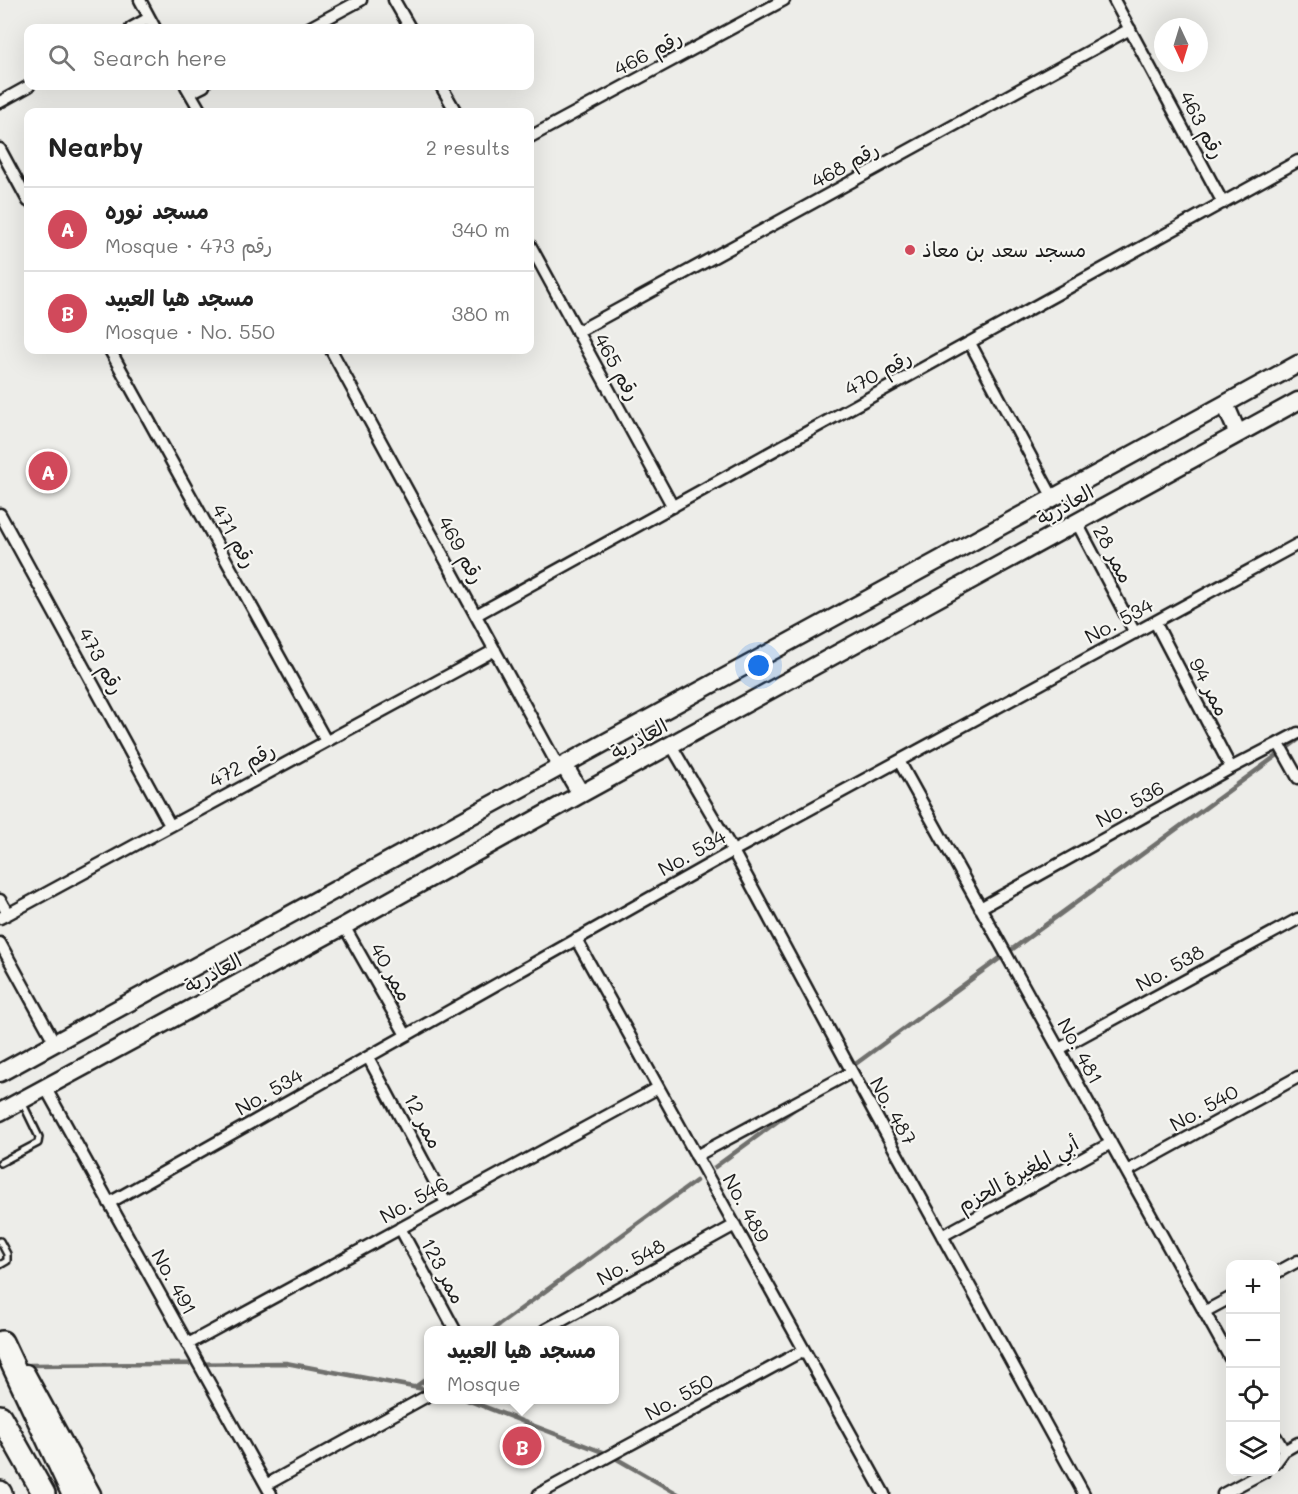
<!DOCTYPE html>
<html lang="en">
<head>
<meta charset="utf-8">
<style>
	:root { --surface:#fff; --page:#f6f6f6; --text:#222; --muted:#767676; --line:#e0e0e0; --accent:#d1495b }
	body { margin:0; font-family:Mali,"Playpen Sans Arabic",sans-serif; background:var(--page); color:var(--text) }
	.controls { position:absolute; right:18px; bottom:18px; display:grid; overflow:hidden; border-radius:12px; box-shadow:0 6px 24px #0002 }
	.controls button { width:54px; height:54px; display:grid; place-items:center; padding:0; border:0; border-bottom:2px solid var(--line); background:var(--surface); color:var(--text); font:30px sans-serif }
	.compass { position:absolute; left:1154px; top:18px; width:54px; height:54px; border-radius:50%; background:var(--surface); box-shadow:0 6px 24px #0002; rotate:176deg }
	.you { position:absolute; left:759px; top:666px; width:21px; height:21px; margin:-15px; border:4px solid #fff; border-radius:50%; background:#1a73e8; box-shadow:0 0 0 9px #1a73e833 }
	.badge { display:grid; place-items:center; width:39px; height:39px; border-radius:50%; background:var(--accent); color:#fff; font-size:20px; font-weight:700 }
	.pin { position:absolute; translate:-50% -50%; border:3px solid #fff; box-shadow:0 2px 6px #0006 }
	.popup { position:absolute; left:424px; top:1326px; width:195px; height:78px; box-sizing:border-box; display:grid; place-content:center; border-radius:12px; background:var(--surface); filter:drop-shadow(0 2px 4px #0005); font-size:20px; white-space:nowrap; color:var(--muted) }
	.popup b { font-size:22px; color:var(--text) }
	.popup::after { content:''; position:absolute; left:50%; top:100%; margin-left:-12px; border:12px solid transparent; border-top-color:var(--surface) }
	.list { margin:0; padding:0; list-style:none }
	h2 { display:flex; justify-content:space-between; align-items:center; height:78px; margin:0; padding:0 24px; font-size:26px }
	h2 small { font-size:20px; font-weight:400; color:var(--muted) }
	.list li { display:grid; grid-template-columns:39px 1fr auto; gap:18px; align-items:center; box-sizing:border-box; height:84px; padding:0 24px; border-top:2px solid var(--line) }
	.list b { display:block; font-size:22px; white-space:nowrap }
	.list p { margin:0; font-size:20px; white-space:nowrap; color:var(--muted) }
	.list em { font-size:20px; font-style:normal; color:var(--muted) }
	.icon { flex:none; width:33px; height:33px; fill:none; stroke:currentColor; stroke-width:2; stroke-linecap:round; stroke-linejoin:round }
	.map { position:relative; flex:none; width:1298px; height:1494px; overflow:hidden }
	.search { position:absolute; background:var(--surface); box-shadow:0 6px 24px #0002; left:24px; top:24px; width:510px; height:66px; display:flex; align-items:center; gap:15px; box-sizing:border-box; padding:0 21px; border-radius:12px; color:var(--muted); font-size:22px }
	.panel { position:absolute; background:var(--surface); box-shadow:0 6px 24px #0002; left:24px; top:108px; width:510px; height:246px; border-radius:12px }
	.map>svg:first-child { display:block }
</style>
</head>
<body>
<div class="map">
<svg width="1298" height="1494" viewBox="0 0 1298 1494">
	<rect width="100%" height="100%" fill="#edede9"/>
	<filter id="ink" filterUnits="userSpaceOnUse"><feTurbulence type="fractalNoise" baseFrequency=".0167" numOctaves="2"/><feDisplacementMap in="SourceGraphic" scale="12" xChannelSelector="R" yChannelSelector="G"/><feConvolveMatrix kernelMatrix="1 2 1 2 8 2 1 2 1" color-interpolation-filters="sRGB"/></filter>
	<g filter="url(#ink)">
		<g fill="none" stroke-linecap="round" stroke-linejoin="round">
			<path stroke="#6f6f6d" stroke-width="4.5" d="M850,1068L1298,740
				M715,1167L800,1105
				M492,1330L696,1181
				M30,1365L286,1363L429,1390
				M415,1387L429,1377
				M467,1400L610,1455L678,1494"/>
			<defs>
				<path id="lane" d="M0,1163L38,1143L39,1137L22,1102
					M0,1241L7,1254V1261L0,1265"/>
				<path id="street" d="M140,0L155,28
					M394,0L410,28
					M1114,0L1223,203
					M131,28L149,18
					M309,28L361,0
					M186,86L201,112
					M441,86L456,112
					M190,93L204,86
					M0,102L29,86
					M530,137L784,0
					M0,149L28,201
					M530,245L673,507
					M577,332L1130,29
					M970,343L1053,498
					M110,350L326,741
					M331,350L559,768
					M0,514L170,825
					M1077,523L1135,633
					M476,615L1298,161
					M1155,622L1231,768
					M1279,744L1298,778
					M671,745L733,851L852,1072L1084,1494
					M899,761L1230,1358
					M0,900L8,914L0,918
					M980,908L1231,768L1298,733
					M8,914L495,650
					M344,926L406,1035
					M576,939L884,1494
					M0,943L55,1043
					M1059,1049L1298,919
					M368,1057L446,1203
					M45,1087L271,1494
					M696,1156L852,1072
					M1127,1171L1298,1077
					M109,1203L733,851L1298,544
					M400,1228L455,1330
					M942,1236L1111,1143
					M1276,1273L1298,1261
					M1204,1312L1230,1298
					M545,1330L735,1225
					M188,1344L658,1088
					M1276,1437L1284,1451
					M1276,1462L1284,1451L1298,1443
					M266,1485L429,1395
					M539,1494L804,1350
					M1223,1494L1264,1472"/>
				<path id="secondary" d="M1225,404L1238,434
					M564,765L581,794
					M0,1073L1298,364
					M0,1112L344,926L581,794L1298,401
					M26,1373L92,1494"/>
				<path id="highway" d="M2,1342L73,1494
					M0,1416L44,1494
					M0,1492L1,1494"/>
			</defs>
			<use href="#lane" stroke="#1c1c1c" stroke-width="10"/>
			<use href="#street" stroke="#1c1c1c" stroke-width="15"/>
			<use href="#secondary" stroke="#1c1c1c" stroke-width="21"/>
			<use href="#highway" stroke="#1c1c1c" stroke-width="26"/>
			<use href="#lane" stroke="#f6f6f2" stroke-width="5"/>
			<use href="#street" stroke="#f6f6f2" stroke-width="10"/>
			<use href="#secondary" stroke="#f6f6f2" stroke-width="16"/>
			<use href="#highway" stroke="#f6f6f2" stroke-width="21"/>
		</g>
	</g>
	<circle fill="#d1495b" stroke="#f6f6f2" stroke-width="2" cx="910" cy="250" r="6"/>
	<g text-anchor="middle" stroke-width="4.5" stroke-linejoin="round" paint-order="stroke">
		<g font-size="20" fill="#1c1c1c" stroke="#f6f6f2">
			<text transform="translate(648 53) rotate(-28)" y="7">رقم 466</text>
			<text transform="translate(1202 125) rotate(62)" y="7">رقم 463</text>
			<text transform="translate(845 165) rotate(-29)" y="7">رقم 468</text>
			<text transform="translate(617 367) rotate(61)" y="7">رقم 465</text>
			<text transform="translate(878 373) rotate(-29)" y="7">رقم 470</text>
			<text transform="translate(1065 505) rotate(-29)" y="7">العاذرية</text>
			<text transform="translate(234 536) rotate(61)" y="7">رقم 471</text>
			<text transform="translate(461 550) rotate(61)" y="7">رقم 469</text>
			<text transform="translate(1113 554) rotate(62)" y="7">ممر 28</text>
			<text transform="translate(1119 621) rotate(-28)" y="7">No. 534</text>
			<text transform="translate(101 661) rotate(61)" y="7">رقم 473</text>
			<text transform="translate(1209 687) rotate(62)" y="7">ممر 94</text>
			<text transform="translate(639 739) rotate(-29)" y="7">العاذرية</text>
			<text transform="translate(242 765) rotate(-29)" y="7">رقم 472</text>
			<text transform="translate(1130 804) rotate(-29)" y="7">No. 536</text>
			<text transform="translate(692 853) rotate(-29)" y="7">No. 534</text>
			<text transform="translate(1170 968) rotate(-29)" y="7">No. 538</text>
			<text transform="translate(391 972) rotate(60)" y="7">ممر 40</text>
			<text transform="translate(213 973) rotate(-28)" y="7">العاذرية</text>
			<text transform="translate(1080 1051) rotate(61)" y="7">No. 481</text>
			<text transform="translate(269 1092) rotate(-30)" y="7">No. 534</text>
			<text transform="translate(1204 1108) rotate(-29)" y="7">No. 540</text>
			<text transform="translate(893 1111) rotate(61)" y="7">No. 487</text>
			<text transform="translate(423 1121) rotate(62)" y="7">ممر 12</text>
			<text transform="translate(1018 1174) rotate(-29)" y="7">أبي المغيرة الحزم</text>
			<text transform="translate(414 1200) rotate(-29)" y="7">No. 546</text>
			<text transform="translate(746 1208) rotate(61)" y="7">No. 489</text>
			<text transform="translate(631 1262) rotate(-29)" y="7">No. 548</text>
			<text transform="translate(443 1271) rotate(62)" y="7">ممر 123</text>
			<text transform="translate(174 1282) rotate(61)" y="7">No. 491</text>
			<text transform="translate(679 1397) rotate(-29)" y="7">No. 550</text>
		</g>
		<g font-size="20" fill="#1c1c1c" stroke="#f6f6f2" text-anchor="start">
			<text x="922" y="257">مسجد سعد بن معاذ</text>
		</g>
	</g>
</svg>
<div class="controls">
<button>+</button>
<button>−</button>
<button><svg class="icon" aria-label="locate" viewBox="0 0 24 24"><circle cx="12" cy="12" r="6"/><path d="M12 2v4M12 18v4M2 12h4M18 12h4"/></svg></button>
<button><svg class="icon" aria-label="layers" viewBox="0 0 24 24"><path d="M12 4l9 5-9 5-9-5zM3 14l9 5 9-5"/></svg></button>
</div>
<svg class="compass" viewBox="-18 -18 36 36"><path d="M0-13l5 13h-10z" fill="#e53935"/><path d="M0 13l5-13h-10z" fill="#767676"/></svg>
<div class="you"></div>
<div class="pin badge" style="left:48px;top:471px">A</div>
<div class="pin badge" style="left:522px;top:1446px">B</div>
<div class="popup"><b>مسجد هيا العبيد</b>Mosque</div>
<div class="search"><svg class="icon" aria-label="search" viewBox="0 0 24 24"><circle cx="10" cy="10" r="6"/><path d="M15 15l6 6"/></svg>Search here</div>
<section class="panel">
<h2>Nearby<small>2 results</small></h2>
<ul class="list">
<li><span class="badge">A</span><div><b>مسجد نوره</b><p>Mosque · رقم 473</p></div><em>340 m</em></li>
<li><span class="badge">B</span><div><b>مسجد هيا العبيد</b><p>Mosque · No. 550</p></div><em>380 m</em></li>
</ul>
</section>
</div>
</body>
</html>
